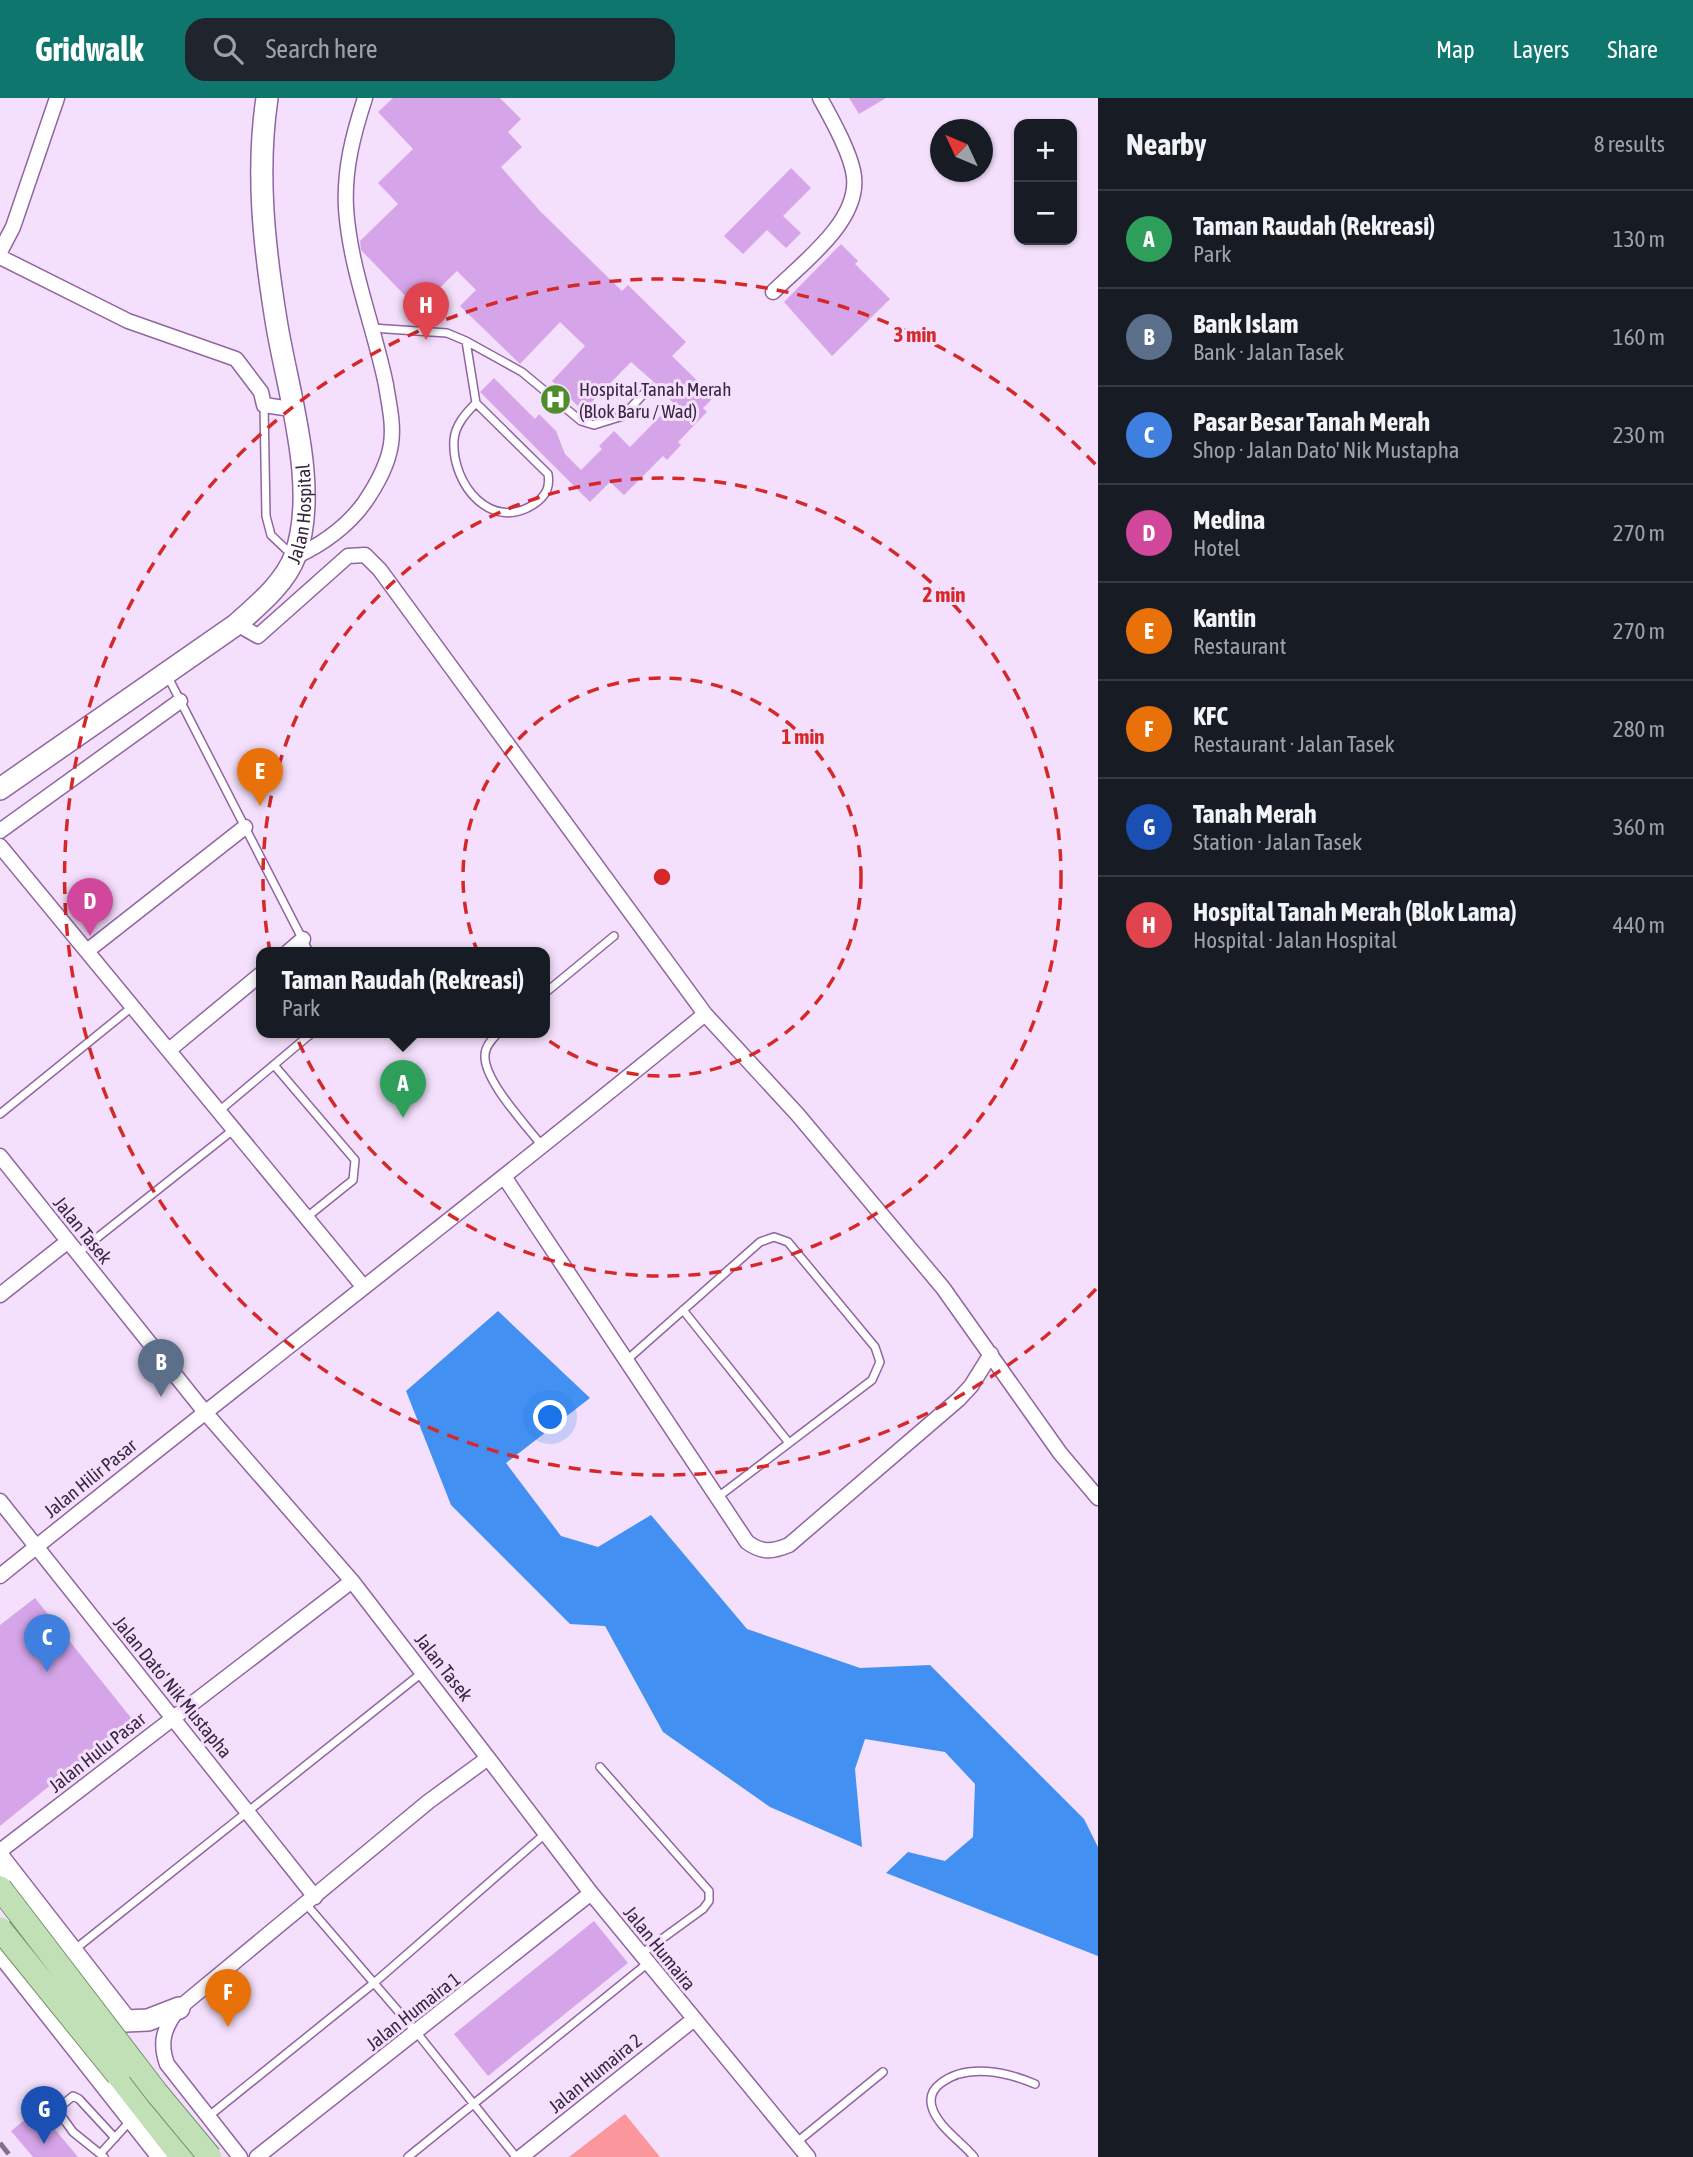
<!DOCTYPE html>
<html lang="en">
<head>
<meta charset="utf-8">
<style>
	:root { --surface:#171b24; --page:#20242c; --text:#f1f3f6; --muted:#9ea1a6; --line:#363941; --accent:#0f766e }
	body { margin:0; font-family:"Asap Condensed",sans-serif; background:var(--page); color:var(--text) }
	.controls { position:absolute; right:21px; top:21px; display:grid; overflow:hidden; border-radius:14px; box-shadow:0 2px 5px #0004 }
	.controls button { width:63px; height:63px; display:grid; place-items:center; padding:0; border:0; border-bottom:2px solid var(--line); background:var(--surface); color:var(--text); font:35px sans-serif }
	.compass { position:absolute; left:930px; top:21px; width:63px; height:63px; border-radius:50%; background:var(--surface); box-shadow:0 2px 5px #0004; rotate:314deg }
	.you { position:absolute; left:551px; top:1320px; width:24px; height:24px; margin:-18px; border:5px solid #fff; border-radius:50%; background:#1a73e8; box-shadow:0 0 0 10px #1a73e833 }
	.badge { display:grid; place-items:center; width:46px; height:46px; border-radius:50%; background:var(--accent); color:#fff; font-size:23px; font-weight:700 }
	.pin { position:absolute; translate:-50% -58px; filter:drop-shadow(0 2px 4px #0008) }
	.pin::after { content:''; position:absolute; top:37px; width:24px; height:21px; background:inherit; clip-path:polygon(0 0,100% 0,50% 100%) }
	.popup { position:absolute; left:256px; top:849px; width:294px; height:91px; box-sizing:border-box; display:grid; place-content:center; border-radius:14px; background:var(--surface); filter:drop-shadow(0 2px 5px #0005); font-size:23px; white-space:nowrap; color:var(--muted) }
	.popup b { font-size:26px; color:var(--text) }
	.popup::after { content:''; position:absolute; left:50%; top:100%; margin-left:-14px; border:14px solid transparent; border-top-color:var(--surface) }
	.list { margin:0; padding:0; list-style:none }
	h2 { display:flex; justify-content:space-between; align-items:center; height:91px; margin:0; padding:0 28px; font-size:30px }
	h2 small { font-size:23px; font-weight:400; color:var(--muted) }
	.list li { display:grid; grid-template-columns:46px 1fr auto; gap:21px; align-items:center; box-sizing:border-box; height:98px; padding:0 28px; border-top:2px solid var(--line) }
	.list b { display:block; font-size:26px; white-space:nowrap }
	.list p { margin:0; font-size:23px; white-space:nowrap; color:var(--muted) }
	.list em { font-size:23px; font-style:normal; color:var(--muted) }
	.icon { flex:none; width:38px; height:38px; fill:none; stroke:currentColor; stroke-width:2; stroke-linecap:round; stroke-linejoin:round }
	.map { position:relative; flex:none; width:1098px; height:2059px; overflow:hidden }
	header { display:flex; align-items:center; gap:42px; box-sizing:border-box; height:98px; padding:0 35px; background:var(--accent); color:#fff }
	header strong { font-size:33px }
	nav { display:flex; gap:38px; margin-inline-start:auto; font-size:24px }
	.search { width:490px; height:63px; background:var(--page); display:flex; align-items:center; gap:18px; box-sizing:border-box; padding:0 24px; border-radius:21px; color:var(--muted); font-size:26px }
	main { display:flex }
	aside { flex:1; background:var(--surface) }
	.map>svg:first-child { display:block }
</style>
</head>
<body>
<header>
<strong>Gridwalk</strong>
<div class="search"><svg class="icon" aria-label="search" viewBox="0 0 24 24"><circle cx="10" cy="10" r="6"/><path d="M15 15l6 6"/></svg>Search here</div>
<nav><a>Map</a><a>Layers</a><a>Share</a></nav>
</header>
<main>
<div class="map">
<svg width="1098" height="2059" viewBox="0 0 1098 2059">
	<rect width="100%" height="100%" fill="#f4e0fc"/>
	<path fill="#fa969c" d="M625,2016L660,2059H569Z"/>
	<path fill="#4390f3" d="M498,1213L590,1300L506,1365L561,1438L598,1449L651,1417L747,1531L860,1570L930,1567L1084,1721L1098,1749V1858L886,1775L908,1754L945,1763L973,1739L975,1686L945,1654L865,1641L855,1671L862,1749L770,1709L663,1634L605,1528L570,1526L451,1407L406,1293Z"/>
	<path fill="#d6a5e9" d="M393,0H500L521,21L508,34L522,49L501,69L540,113L622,193L628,187L686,244L672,258L714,299L703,310L707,314L678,344L681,347L667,362L663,358L624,397L610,384L590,404L480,294L494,280L535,321L539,316L556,333L565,356L581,372L602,351L599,348L614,333L630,349L673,305L655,285L631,264L583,313L552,283L585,248L560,224L520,266L460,208L476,192L457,173L418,211L361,152L360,143L398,106L378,85L413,51L378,14Z
		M849,0H886L859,16Z
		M791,70L811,90L783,118L801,135L786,150L767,132L743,156L724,138Z
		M841,146L858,163L855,166L890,201L832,258L784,204Z
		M35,1500L132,1621L0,1728V1527Z
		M594,1823L628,1865L488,1978L454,1936Z
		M38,2011L78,2059H33L11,2033Z"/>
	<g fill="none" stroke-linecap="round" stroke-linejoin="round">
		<defs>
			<path id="lane" d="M372,230L447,235L466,243L522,274L581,323L594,327L623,318L650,289
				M466,243L476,305C466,315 455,327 454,342C451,387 493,437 537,404C547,396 550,388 548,376L476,305
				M264,307L266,418L271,437L291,456
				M167,577L309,854
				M545,895L614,838
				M499,934C493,940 485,948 485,957C483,982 527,1028 542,1048
				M274,967L355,1062L353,1082L307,1119
				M219,1013L313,934
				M0,1016L132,909
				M78,1155L233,1032
				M683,1212L789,1345
				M628,1261L760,1144L774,1139L788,1144L875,1249L880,1264L872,1282L718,1399
				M600,1669L709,1793V1803L703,1811L641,1856
				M306,1806L417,1935L516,2059
				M74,1852L423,1574
				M209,2018L374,1885L546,1735
				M797,2044L883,1974
				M101,2055L131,2022
				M104,2059L73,2034L60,2016L61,2008L73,1998L79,2001L115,2040
				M408,2059L648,1865
				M974,2059C962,2044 937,2028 932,2009C929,1999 933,1991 941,1985C967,1965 1007,1974 1035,1986"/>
			<path id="street" d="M0,154L13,129L57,0
				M0,159L128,223L236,261L261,294L264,307L291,311
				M773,194C802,165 859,124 854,79C852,57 831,20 820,0
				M295,459C323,446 347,429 365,404C377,386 388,367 391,346C394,326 389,307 386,287C374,228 350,171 346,110C344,71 353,37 365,0
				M237,526L258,538L348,458L365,457L380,472L705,916L798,1017L943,1190L1060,1355L1098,1400
				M0,733L180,603
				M0,748L362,1187
				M87,853L245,729
				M288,854L303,841
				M169,952L261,876
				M0,1058L204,1313L352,1483L488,1660L428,1704L179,1910C164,1929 159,1944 167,1966L240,2059
				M505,1080L747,1444C762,1455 772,1454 789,1447L959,1301L971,1288L991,1256
				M0,1197L67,1144
				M0,1403L315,1799
				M0,1478C234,1289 473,1107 705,916
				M488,1660L591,1795L808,2059
				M0,1753L352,1483
				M257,2059L591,1795
				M521,2059L693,1922"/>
			<g id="secondary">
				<path id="s1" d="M0,691L237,526C258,507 285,485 295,458C320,389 287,292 276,222C264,148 256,74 267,0"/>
				<path d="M0,1761L126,1923L148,1922L179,1910"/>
				<path d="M0,1852L163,2059"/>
			</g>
			<path id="primary" d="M118,1977L182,2059"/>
		</defs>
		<use href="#lane" stroke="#9164a3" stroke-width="10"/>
		<use href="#street" stroke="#9164a3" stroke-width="17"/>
		<use href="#secondary" stroke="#9164a3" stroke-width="24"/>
		<use href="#primary" stroke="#78926c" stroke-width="25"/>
		<use href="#lane" stroke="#fff" stroke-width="7"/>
		<use href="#street" stroke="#fff" stroke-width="14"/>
		<use href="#secondary" stroke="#fff" stroke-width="21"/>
		<use href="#primary" stroke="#c2e0b5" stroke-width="23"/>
		<path stroke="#826f8a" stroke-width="5" stroke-dasharray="14 7" stroke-linecap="butt" d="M0,2045L11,2059"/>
		<defs>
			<path id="primary-bridge" d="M0,1790L156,1994L210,2059
				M0,1831L118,1977"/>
		</defs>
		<use href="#primary-bridge" stroke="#78926c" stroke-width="25" stroke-linecap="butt"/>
		<use href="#primary-bridge" stroke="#c2e0b5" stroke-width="23"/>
	</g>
	<g fill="none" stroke="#d62828" stroke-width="3.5" stroke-dasharray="12 9">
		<circle cx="662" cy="779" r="199"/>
		<circle cx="662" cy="779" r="399"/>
		<path d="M1096 1191A598 598 0 1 1 1096 367"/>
	</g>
	<defs>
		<symbol id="hospital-disc" viewBox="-11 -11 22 22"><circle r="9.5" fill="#4f8c2c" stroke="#f4e0fc"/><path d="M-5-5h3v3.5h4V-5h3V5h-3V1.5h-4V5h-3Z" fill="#fff"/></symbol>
	</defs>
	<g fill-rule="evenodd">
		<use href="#hospital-disc" x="538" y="284" width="35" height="35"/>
	</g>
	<g text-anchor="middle" stroke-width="6" stroke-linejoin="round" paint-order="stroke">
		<g font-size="19" fill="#392641" stroke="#f4e0fc" text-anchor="start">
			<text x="579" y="298">Hospital Tanah Merah<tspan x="579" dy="22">(Blok Baru / Wad)</tspan></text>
		</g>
		<g font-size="19" fill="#392641" stroke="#f4e0fc">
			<text dy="7" stroke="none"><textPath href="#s1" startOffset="422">Jalan Hospital</textPath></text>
			<text transform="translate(83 1132) rotate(51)" y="7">Jalan Tasek</text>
			<text transform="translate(90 1380) rotate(-39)" y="7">Jalan Hilir Pasar</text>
			<text transform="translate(444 1569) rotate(52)" y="7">Jalan Tasek</text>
			<text transform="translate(173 1589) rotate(51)" y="7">Jalan Dato' Nik Mustapha</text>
			<text transform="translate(97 1654) rotate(-38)" y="7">Jalan Hulu Pasar</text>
			<text transform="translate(660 1850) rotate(51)" y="7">Jalan Humaira</text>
			<text transform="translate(413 1913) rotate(-38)" y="7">Jalan Humaira 1</text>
			<text transform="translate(595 1975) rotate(-39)" y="7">Jalan Humaira 2</text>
		</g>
	</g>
	<circle cx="662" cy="779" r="10" fill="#d62828" stroke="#f4e0fc" stroke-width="3.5"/>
	<g font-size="21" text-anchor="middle" font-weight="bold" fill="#d62828" stroke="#f4e0fc" stroke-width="6" stroke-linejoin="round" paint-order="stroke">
		<text x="915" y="244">3 min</text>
		<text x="944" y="504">2 min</text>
		<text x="803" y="646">1 min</text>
	</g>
</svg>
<div class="controls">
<button>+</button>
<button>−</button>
</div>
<svg class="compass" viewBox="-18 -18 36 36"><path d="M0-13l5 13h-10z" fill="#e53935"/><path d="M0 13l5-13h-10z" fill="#9ea1a6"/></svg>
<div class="you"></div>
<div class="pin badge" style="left:403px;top:1020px;background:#2e9e5b">A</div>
<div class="popup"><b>Taman Raudah (Rekreasi)</b>Park</div>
<div class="pin badge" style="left:161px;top:1299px;background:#5c6f8a">B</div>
<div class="pin badge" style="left:47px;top:1574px;background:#3f7fe0">C</div>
<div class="pin badge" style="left:90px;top:838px;background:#d1479c">D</div>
<div class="pin badge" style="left:260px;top:708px;background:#e8710a">E</div>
<div class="pin badge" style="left:228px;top:1929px;background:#e8710a">F</div>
<div class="pin badge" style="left:44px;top:2046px;background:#1a4fb4">G</div>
<div class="pin badge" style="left:426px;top:242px;background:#e0444e">H</div>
</div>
<aside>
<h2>Nearby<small>8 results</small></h2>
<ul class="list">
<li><span class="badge" style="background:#2e9e5b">A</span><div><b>Taman Raudah (Rekreasi)</b><p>Park</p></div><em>130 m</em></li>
<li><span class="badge" style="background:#5c6f8a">B</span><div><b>Bank Islam</b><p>Bank · Jalan Tasek</p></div><em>160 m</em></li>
<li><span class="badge" style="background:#3f7fe0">C</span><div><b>Pasar Besar Tanah Merah</b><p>Shop · Jalan Dato' Nik Mustapha</p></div><em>230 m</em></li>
<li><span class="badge" style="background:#d1479c">D</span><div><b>Medina</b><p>Hotel</p></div><em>270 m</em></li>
<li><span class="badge" style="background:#e8710a">E</span><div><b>Kantin</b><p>Restaurant</p></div><em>270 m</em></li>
<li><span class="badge" style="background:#e8710a">F</span><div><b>KFC</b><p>Restaurant · Jalan Tasek</p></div><em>280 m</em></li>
<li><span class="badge" style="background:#1a4fb4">G</span><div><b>Tanah Merah</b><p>Station · Jalan Tasek</p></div><em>360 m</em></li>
<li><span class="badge" style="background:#e0444e">H</span><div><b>Hospital Tanah Merah (Blok Lama)</b><p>Hospital · Jalan Hospital</p></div><em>440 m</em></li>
</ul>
</aside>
</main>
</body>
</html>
